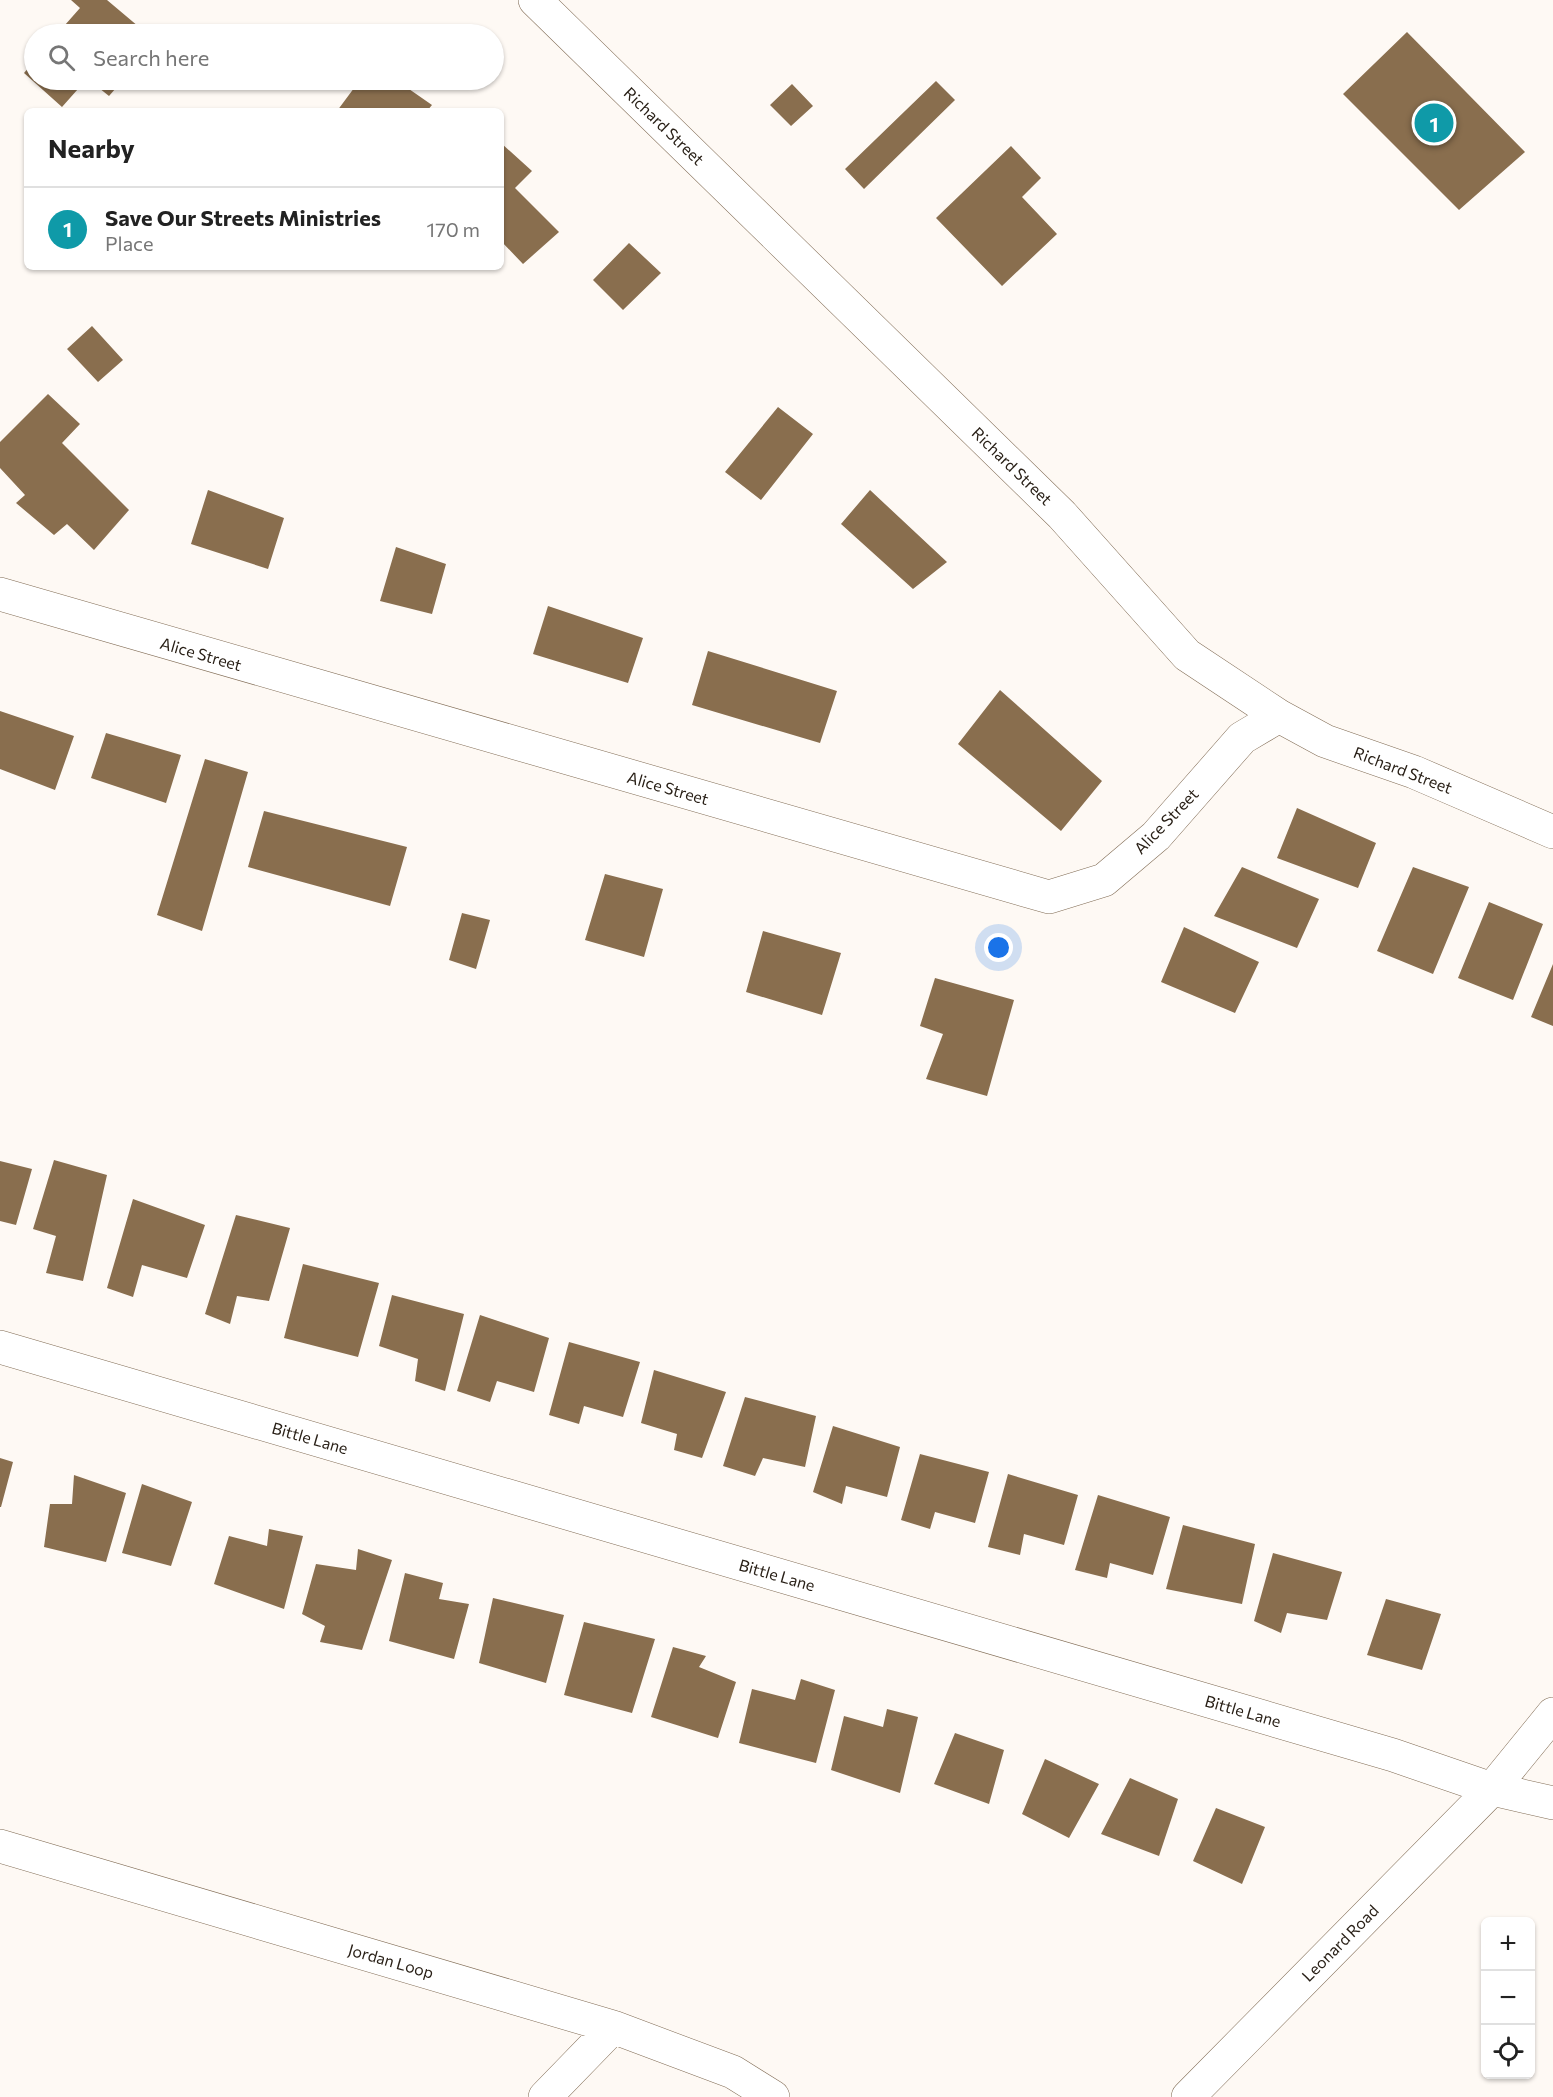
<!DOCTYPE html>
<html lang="en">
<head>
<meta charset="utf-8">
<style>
	:root { --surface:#fff; --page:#f6f6f6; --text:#222; --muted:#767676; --line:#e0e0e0; --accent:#13626a }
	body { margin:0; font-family:Commissioner,sans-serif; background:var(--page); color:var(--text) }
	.controls { position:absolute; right:18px; bottom:18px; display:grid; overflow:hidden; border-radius:9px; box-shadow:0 2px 4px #0004 }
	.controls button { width:54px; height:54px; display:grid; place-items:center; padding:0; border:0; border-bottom:2px solid var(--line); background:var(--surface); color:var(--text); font:30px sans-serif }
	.you { position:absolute; left:999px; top:948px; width:21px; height:21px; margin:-15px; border:4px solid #fff; border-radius:50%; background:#1a73e8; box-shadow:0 0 0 9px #1a73e833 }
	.badge { display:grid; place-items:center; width:39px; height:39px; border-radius:50%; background:var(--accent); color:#fff; font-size:20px; font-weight:700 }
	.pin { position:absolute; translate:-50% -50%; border:3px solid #fff; box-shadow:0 2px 6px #0006 }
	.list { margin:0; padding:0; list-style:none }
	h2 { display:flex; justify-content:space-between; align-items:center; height:78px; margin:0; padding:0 24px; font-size:26px }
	h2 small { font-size:20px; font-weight:400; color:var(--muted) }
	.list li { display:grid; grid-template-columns:39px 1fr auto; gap:18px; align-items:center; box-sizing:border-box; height:84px; padding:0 24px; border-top:2px solid var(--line) }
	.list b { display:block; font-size:22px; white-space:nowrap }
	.list p { margin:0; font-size:20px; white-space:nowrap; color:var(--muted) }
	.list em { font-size:20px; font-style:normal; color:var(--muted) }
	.icon { flex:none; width:33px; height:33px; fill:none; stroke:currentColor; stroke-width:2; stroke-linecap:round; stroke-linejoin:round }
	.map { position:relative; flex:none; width:1553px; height:2097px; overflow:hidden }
	.search { position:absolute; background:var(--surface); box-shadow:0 2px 4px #0004; left:24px; top:24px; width:480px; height:66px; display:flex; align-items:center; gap:15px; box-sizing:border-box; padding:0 21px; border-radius:33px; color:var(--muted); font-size:22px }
	.panel { position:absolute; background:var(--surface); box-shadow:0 2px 4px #0004; left:24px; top:108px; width:480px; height:162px; border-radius:9px }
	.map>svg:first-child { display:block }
</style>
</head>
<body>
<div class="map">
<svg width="1553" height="2097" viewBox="0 0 1553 2097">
	<rect width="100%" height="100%" fill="#fef9f4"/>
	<path fill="#896e4e" d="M71,0H107L145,32L142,34H57L80,8Z
		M1407,32L1525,152L1459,210L1343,94Z
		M34,61V80H86L62,107L24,73Z
		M89,80H123L109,96Z
		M360,80H396L432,105L427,111H337Z
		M936,81L955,100L864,189L845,169Z
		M792,84L813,106L791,126L770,105Z
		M501,143L532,171L515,188L559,232L523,264L501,241Z
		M1011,146L1041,178L1022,197L1057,234L1002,286L936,218Z
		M629,243L661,273L623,310L593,280Z
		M92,326L123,360L98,382L67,349Z
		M48,394L80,424L62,443L129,510L94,550L67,524L54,535L16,503L25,495L0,468V442Z
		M778,407L813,434L761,500L725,472Z
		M208,490L284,518L268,569L191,544Z
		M870,490L947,562L913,589L841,524Z
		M396,547L446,564L432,614L380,601Z
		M548,606L643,638L628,683L533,654Z
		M708,651L837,691L820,743L692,705Z
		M1000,690L1102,781L1061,831L958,744Z
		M0,711L74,736L55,790L0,769Z
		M106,733L181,755L166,803L91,778Z
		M205,759L248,772L202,931L157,915Z
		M1297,808L1376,843L1358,888L1277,858Z
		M264,811L407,847L390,906L248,867Z
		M1242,867L1319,899L1297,948L1214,916Z
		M1413,867L1469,887L1433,974L1377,951Z
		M605,874L663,889L644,957L585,940Z
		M1489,902L1543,924L1513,1000L1458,978Z
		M462,913L490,920L476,969L449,960Z
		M1184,927L1259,962L1235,1013L1161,982Z
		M763,931L841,953L822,1015L746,992Z
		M1553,964V1026L1531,1017Z
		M935,978L1014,1000L987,1096L926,1079L943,1034L920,1026Z
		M54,1160L107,1175L83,1281L46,1273L56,1236L33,1229Z
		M0,1161L32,1169L16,1225L0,1221Z
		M133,1199L205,1225L187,1278L142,1265L133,1297L107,1288Z
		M236,1215L290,1228L269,1301L237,1296L230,1324L205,1314Z
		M303,1264L379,1283L358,1357L284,1338Z
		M392,1295L464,1314L445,1391L415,1381L418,1359L379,1346Z
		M480,1315L549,1338L534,1392L497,1381L490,1402L457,1391Z
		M569,1342L640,1362L623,1417L584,1406L579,1424L549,1415Z
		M654,1370L726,1392L702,1458L674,1450L677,1434L641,1423Z
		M745,1397L816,1416L805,1467L763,1458L755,1476L723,1466Z
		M833,1426L900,1447L887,1497L846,1486L842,1504L813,1492Z
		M920,1454L989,1472L975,1523L935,1512L930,1529L901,1520Z
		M0,1458L13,1462L1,1507H0Z
		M1008,1474L1078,1495L1064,1545L1024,1534L1020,1555L988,1547Z
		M74,1475L126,1493L106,1562L44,1547L50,1504H72Z
		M142,1484L192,1502L171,1566L122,1553Z
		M1098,1495L1170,1517L1153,1575L1110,1563L1107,1578L1075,1570Z
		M1183,1525L1255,1544L1242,1604L1166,1589Z
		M269,1529L303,1536L284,1609L214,1584L229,1536L267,1546Z
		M358,1549L392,1560L362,1650L320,1642L325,1626L302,1614L316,1564L356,1570Z
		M1273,1553L1342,1572L1327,1620L1287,1613L1281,1633L1254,1621Z
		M405,1573L443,1583L439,1599L469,1604L454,1659L389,1641Z
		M493,1598L564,1615L546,1683L479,1663Z
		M1386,1599L1441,1614L1422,1670L1367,1655Z
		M584,1622L655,1639L632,1713L564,1695Z
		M673,1647L706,1656L699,1667L736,1682L718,1738L651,1717Z
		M801,1679L835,1690L816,1763L739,1743L752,1689L795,1700Z
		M887,1709L918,1717L900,1793L831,1770L844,1716L883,1727Z
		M955,1733L1004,1750L989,1804L934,1784Z
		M1045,1759L1099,1784L1069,1838L1022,1814Z
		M1130,1778L1178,1799L1159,1856L1101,1834Z
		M1216,1808L1265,1827L1242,1884L1193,1861Z"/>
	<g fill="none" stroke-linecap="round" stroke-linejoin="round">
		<defs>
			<path id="minor" d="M535,0L1062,515L1187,655L1279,716L1325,741L1414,772L1553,832
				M0,594L1049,897L1104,880L1156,836L1242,738L1279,716
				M0,1347L1393,1755L1492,1789L1553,1803
				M0,1846L613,2027L733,2072L773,2097
				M545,2097L613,2027
				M1188,2097L1492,1789L1553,1714"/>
		</defs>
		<use href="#minor" stroke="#826d56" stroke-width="34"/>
		<use href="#minor" stroke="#fff" stroke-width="33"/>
	</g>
	<g text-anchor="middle" stroke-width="4.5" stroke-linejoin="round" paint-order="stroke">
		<g font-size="16" fill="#292017" stroke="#fff">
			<text transform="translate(664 126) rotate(44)" y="6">Richard Street</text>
			<text transform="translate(1012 466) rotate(44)" y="6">Richard Street</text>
			<text transform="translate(201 654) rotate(16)" y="6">Alice Street</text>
			<text transform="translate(1403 770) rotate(21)" y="6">Richard Street</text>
			<text transform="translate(668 788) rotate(16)" y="6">Alice Street</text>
			<text transform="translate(1166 821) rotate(-46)" y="6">Alice Street</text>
			<text transform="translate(310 1438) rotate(16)" y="6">Bittle Lane</text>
			<text transform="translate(777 1575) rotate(16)" y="6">Bittle Lane</text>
			<text transform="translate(1243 1711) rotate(16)" y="6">Bittle Lane</text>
			<text transform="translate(1340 1943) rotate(-45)" y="6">Leonard Road</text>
			<text transform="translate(391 1961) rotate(16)" y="6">Jordan Loop</text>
		</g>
	</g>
</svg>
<div class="controls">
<button>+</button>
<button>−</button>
<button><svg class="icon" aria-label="locate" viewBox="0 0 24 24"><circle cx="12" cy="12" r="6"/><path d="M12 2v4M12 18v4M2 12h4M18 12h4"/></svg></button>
</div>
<div class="you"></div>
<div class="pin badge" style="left:1434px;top:123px;background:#0f9aa8">1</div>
<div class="search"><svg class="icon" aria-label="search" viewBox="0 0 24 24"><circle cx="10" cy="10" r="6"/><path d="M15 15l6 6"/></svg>Search here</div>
<section class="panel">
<h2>Nearby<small></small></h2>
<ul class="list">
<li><span class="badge" style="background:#0f9aa8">1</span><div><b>Save Our Streets Ministries</b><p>Place</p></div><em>170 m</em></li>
</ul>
</section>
</div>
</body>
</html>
